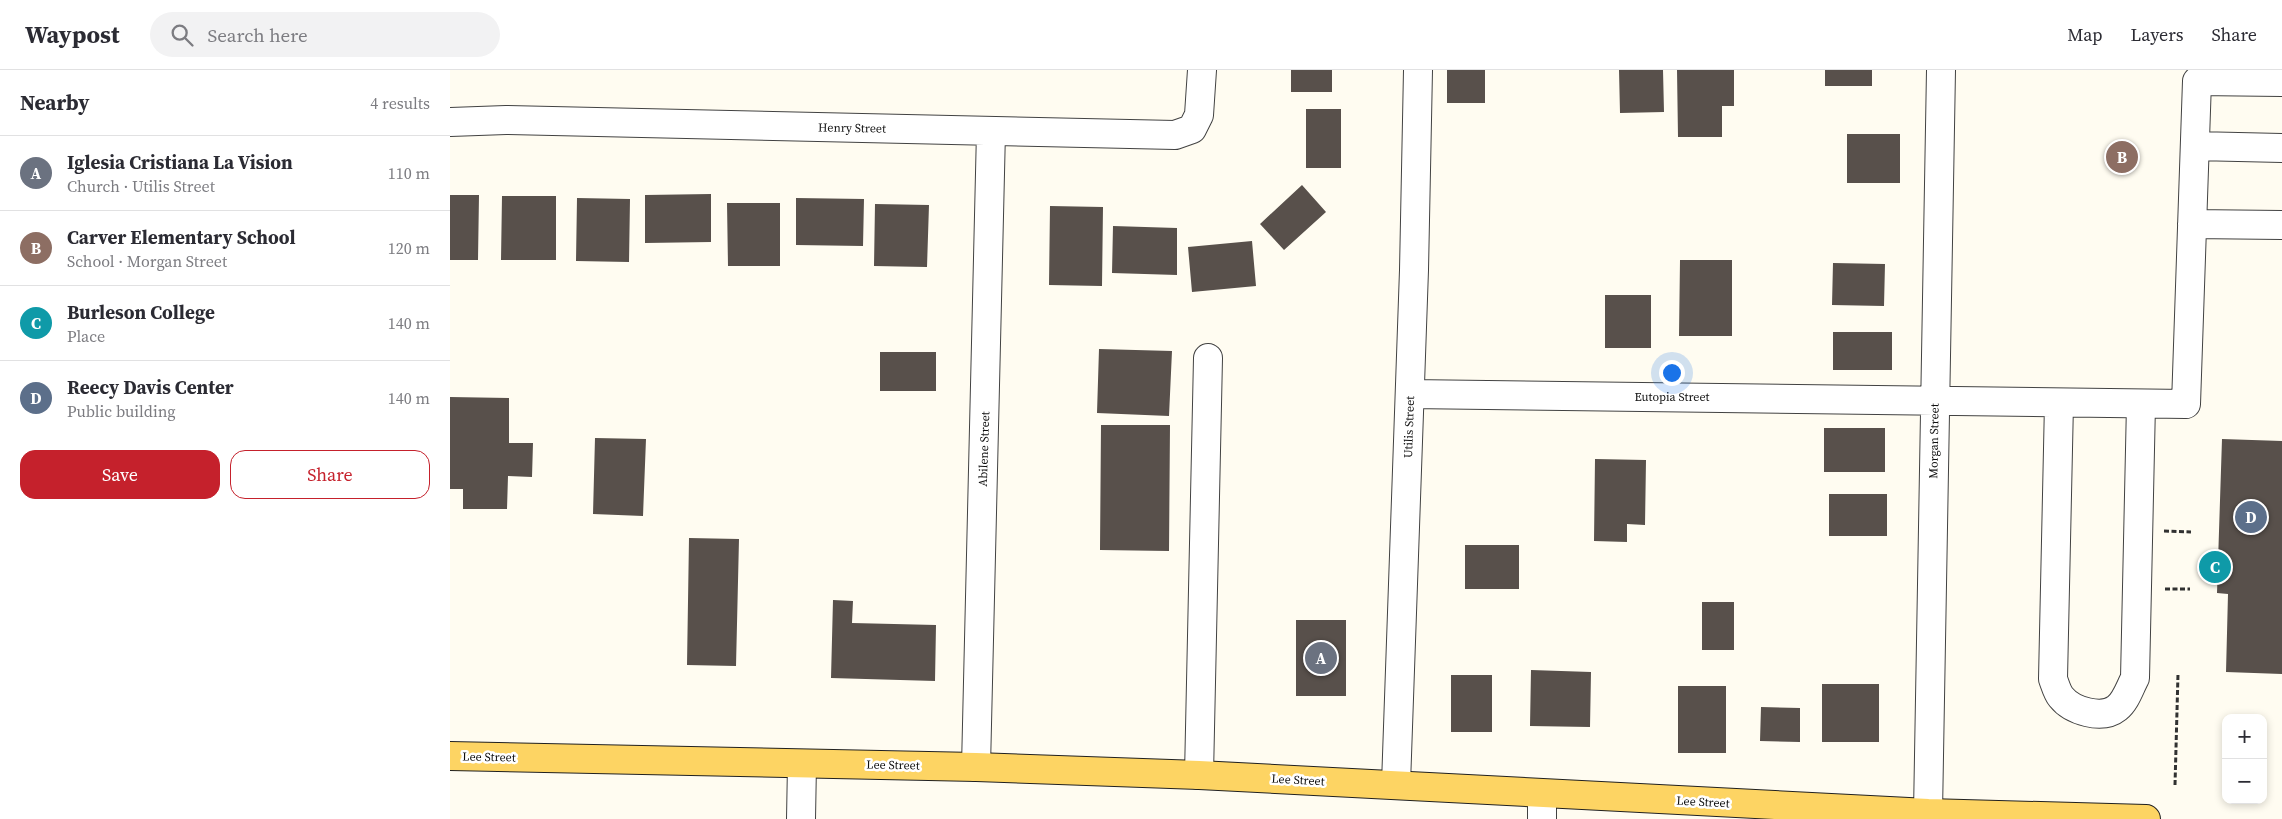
<!DOCTYPE html>
<html lang="en">
<head>
<meta charset="utf-8">
<style>
	:root { --surface:#fff; --page:#f2f2f3; --text:#2b2b33; --muted:#7c7c81; --line:#e1e1e2; --accent:#c5212c }
	body { margin:0; font-family:"Source Serif 4",serif; background:var(--page); color:var(--text) }
	.controls { position:absolute; right:15px; bottom:15px; display:grid; overflow:hidden; border-radius:10px; box-shadow:0 2px 8px #0003 }
	.controls button { width:45px; height:45px; display:grid; place-items:center; padding:0; border:0; border-bottom:1px solid var(--line); background:var(--surface); color:var(--text); font:25px sans-serif }
	.you { position:absolute; left:1221px; top:302px; width:18px; height:18px; margin:-12px; border:4px solid #fff; border-radius:50%; background:#1a73e8; box-shadow:0 0 0 8px #1a73e833 }
	.badge { display:grid; place-items:center; width:32px; height:32px; border-radius:50%; background:var(--accent); color:#fff; font-size:16px; font-weight:700 }
	.pin { position:absolute; translate:-50% -50%; border:2px solid #fff; box-shadow:0 1px 5px #0006 }
	.list { margin:0; padding:0; list-style:none }
	h2 { display:flex; justify-content:space-between; align-items:center; height:65px; margin:0; padding:0 20px; font-size:21px }
	h2 small { font-size:16px; font-weight:400; color:var(--muted) }
	.list li { display:grid; grid-template-columns:32px 1fr auto; gap:15px; align-items:center; box-sizing:border-box; height:75px; padding:0 20px; border-top:1px solid var(--line) }
	.list b { display:block; font-size:19px; white-space:nowrap }
	.list p { margin:0; font-size:16px; white-space:nowrap; color:var(--muted) }
	.list em { font-size:16px; font-style:normal; color:var(--muted) }
	.actions { display:flex; gap:10px; padding:15px 20px }
	.actions a { flex:1; padding:11px 0; border:1px solid var(--accent); border-radius:15px; text-align:center; font-size:18px; color:var(--accent) }
	.actions .main { background:var(--accent); color:#fff }
	.icon { flex:none; width:28px; height:28px; fill:none; stroke:currentColor; stroke-width:2; stroke-linecap:round; stroke-linejoin:round }
	.map { position:relative; flex:none; width:1832px; height:749px; overflow:hidden }
	header { display:flex; align-items:center; gap:30px; box-sizing:border-box; height:70px; padding:0 25px; background:var(--surface); border-bottom:1px solid var(--line) }
	header strong { font-size:24px }
	nav { display:flex; gap:28px; margin-inline-start:auto; font-size:18px }
	.search { width:350px; height:45px; background:var(--page); display:flex; align-items:center; gap:12px; box-sizing:border-box; padding:0 18px; border-radius:28px; color:var(--muted); font-size:19px }
	main { display:flex }
	aside { flex:1; background:var(--surface) }
	.map>svg:first-child { display:block }
</style>
</head>
<body>
<header>
<strong>Waypost</strong>
<div class="search"><svg class="icon" aria-label="search" viewBox="0 0 24 24"><circle cx="10" cy="10" r="6"/><path d="M15 15l6 6"/></svg>Search here</div>
<nav><a>Map</a><a>Layers</a><a>Share</a></nav>
</header>
<main>
<aside>
<h2>Nearby<small>4 results</small></h2>
<ul class="list">
<li><span class="badge" style="background:#6b7280">A</span><div><b>Iglesia Cristiana La Vision</b><p>Church · Utilis Street</p></div><em>110 m</em></li>
<li><span class="badge" style="background:#8d6e63">B</span><div><b>Carver Elementary School</b><p>School · Morgan Street</p></div><em>120 m</em></li>
<li><span class="badge" style="background:#0f9aa8">C</span><div><b>Burleson College</b><p>Place</p></div><em>140 m</em></li>
<li><span class="badge" style="background:#5c6f8a">D</span><div><b>Reecy Davis Center</b><p>Public building</p></div><em>140 m</em></li>
</ul>
<div class="actions"><a class="main">Save</a><a>Share</a></div>
</aside>
<div class="map">
<svg width="1832" height="749" viewBox="0 0 1832 749">
	<rect width="100%" height="100%" fill="#fffcf1"/>
	<path fill="#58504b" d="M841,0H882V22H841Z
		M997,0H1035V33H997Z
		M1169,0H1213L1214,42L1170,43Z
		M1227,0H1284V36H1272V67H1228Z
		M1375,0H1422V16H1375Z
		M856,39H891V98H856Z
		M1397,64H1450V113H1397Z
		M852,115L876,142L834,180L810,154Z
		M261,124V172L195,173V125Z
		M0,125H29L28,190H0Z
		M52,126H106V190H51Z
		M127,128L180,129L179,192L126,191Z
		M346,128L414,129L413,176L346,175Z
		M277,133H330V196H278Z
		M425,134L479,135L477,197L424,196Z
		M600,136L653,137L652,216L599,215Z
		M663,156L727,158V205L662,203Z
		M802,171L806,216L742,222L738,177Z
		M1230,190H1282V266H1229Z
		M1383,193L1435,194L1434,236L1382,235Z
		M1155,225H1201V278H1155Z
		M1383,262H1442V300H1383Z
		M649,279L722,281L719,346L647,343Z
		M430,282H486V321H430Z
		M0,327L59,328V373H83L82,407L58,406L57,439H13V419H0Z
		M651,355H720L719,481L650,480Z
		M1374,358H1435V402H1374Z
		M145,368L196,369L193,446L143,444Z
		M1772,369L1832,371V604L1776,602L1778,524L1767,523Z
		M1145,389L1196,390L1195,455L1177,454V472L1144,471Z
		M1379,424H1437V466H1379Z
		M239,468L289,469L286,596L237,595Z
		M1015,475H1069V519H1015Z
		M383,530L403,531L402,553L486,555L485,611L381,608Z
		M1252,532H1284V580H1252Z
		M846,550H896V626H846Z
		M1081,600L1141,602L1140,657L1080,656Z
		M1001,605H1042V662H1001Z
		M1372,614H1429V672H1372Z
		M1228,616H1276V683H1228Z
		M1311,637L1350,638V672L1310,671Z"/>
	<g fill="none" stroke-linecap="round" stroke-linejoin="round">
		<defs>
			<path id="minor" d="M0,52L56,50L725,65L742,59L749,45L752,0
				M1745,76L1832,78
				M1742,154L1832,155
				M960,324L1736,334L1747,11L1832,12
				M1609,333L1603,609C1605,614 1607,622 1611,627C1622,641 1652,650 1667,638C1676,631 1680,617 1685,608L1691,334
				M526,697L541,61
				M749,705L758,288
				M946,714L964,200L968,0
				M1478,743L1491,0
				M351,749L352,694
				M1092,749V724"/>
			<path id="major" d="M0,686L526,697L749,705L1478,743L1696,749"/>
		</defs>
		<use href="#minor" stroke="#424242" stroke-width="30"/>
		<use href="#major" stroke="#202020" stroke-width="30"/>
		<path stroke="#313131" stroke-width="3" stroke-dasharray="5 2.5" stroke-linecap="butt" d="M1714,461L1741,462
			M1715,519H1740
			M1725,715L1728,604"/>
		<use href="#minor" stroke="#fff" stroke-width="28"/>
		<use href="#major" stroke="#fdd463" stroke-width="28"/>
	</g>
	<g text-anchor="middle" stroke-width="5" stroke-linejoin="round" paint-order="stroke">
		<g font-size="12" fill="#0f0f0f" stroke="#fff">
			<text transform="translate(402 58) rotate(1)" y="4">Henry Street</text>
			<text x="1222" y="331">Eutopia Street</text>
			<text transform="translate(959 357) rotate(-88)" y="4">Utilis Street</text>
			<text transform="translate(1484 371) rotate(-89)" y="4">Morgan Street</text>
			<text transform="translate(534 379) rotate(-88)" y="4">Abilene Street</text>
			<text transform="translate(39 687) rotate(1)" y="4">Lee Street</text>
			<text transform="translate(443 695) rotate(1)" y="4">Lee Street</text>
			<text transform="translate(848 710) rotate(3)" y="4">Lee Street</text>
			<text transform="translate(1253 732) rotate(3)" y="4">Lee Street</text>
		</g>
	</g>
</svg>
<div class="controls">
<button>+</button>
<button>−</button>
</div>
<div class="you"></div>
<div class="pin badge" style="left:871px;top:588px;background:#6b7280">A</div>
<div class="pin badge" style="left:1672px;top:87px;background:#8d6e63">B</div>
<div class="pin badge" style="left:1765px;top:497px;background:#0f9aa8">C</div>
<div class="pin badge" style="left:1801px;top:447px;background:#5c6f8a">D</div>
</div>
</main>
</body>
</html>
